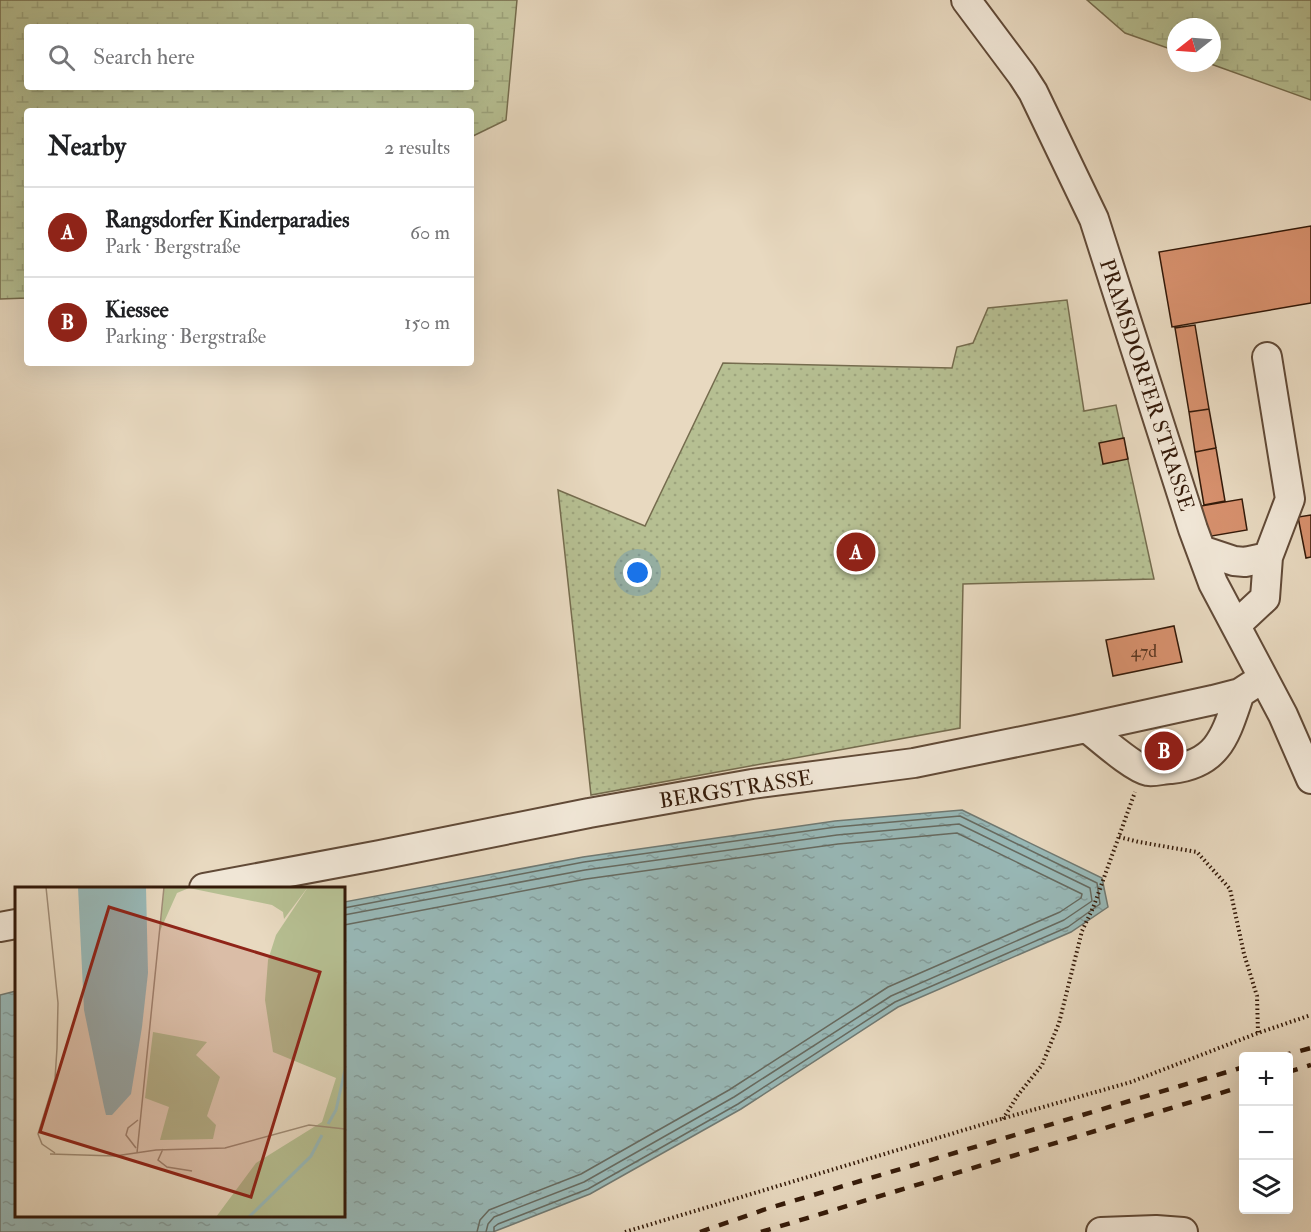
<!DOCTYPE html>
<html lang="en">
<head>
<meta charset="utf-8">
<style>
	:root { --surface:#fff; --page:#f2f2f2; --text:#202124; --muted:#757577; --line:#e0e0e0; --accent:#8f2418 }
	body { margin:0; font-family:"IM FELL Double Pica",serif; background:var(--page); color:var(--text) }
	.controls { position:absolute; right:18px; bottom:18px; display:grid; overflow:hidden; border-radius:6px; box-shadow:0 6px 24px #0002 }
	.controls button { width:54px; height:54px; display:grid; place-items:center; padding:0; border:0; border-bottom:2px solid var(--line); background:var(--surface); color:var(--text); font:30px sans-serif }
	.compass { position:absolute; left:1167px; top:18px; width:54px; height:54px; border-radius:50%; background:var(--surface); box-shadow:0 6px 24px #0002; rotate:253deg }
	.you { position:absolute; left:638px; top:573px; width:21px; height:21px; margin:-15px; border:4px solid #fff; border-radius:50%; background:#1a73e8; box-shadow:0 0 0 9px #1a73e833 }
	.badge { display:grid; place-items:center; width:39px; height:39px; border-radius:50%; background:var(--accent); color:#fff; font-size:20px; font-weight:700 }
	.pin { position:absolute; translate:-50% -50%; border:3px solid #fff; box-shadow:0 2px 6px #0006 }
	.list { margin:0; padding:0; list-style:none }
	h2 { display:flex; justify-content:space-between; align-items:center; height:78px; margin:0; padding:0 24px; font-size:26px }
	h2 small { font-size:20px; font-weight:400; color:var(--muted) }
	.list li { display:grid; grid-template-columns:39px 1fr auto; gap:18px; align-items:center; box-sizing:border-box; height:90px; padding:0 24px; border-top:2px solid var(--line) }
	.list b { display:block; font-size:22px; white-space:nowrap }
	.list p { margin:0; font-size:20px; white-space:nowrap; color:var(--muted) }
	.list em { font-size:20px; font-style:normal; color:var(--muted) }
	.icon { flex:none; width:33px; height:33px; fill:none; stroke:currentColor; stroke-width:2; stroke-linecap:round; stroke-linejoin:round }
	.map { position:relative; flex:none; width:1311px; height:1232px; overflow:hidden }
	.search { position:absolute; background:var(--surface); box-shadow:0 6px 24px #0002; left:24px; top:24px; width:450px; height:66px; display:flex; align-items:center; gap:15px; box-sizing:border-box; padding:0 21px; border-radius:6px; color:var(--muted); font-size:22px }
	.panel { position:absolute; background:var(--surface); box-shadow:0 6px 24px #0002; left:24px; top:108px; width:450px; height:258px; border-radius:6px }
	.map>svg:first-child { display:block }
</style>
</head>
<body>
<div class="map">
<svg width="1311" height="1232" viewBox="0 0 1311 1232">
	<defs>
		<pattern id="grass-dots" width="8" height="8" patternUnits="userSpaceOnUse" patternTransform="scale(1.5)"><rect width="8" height="8" fill="#b6bf92"/><path d="M2 2h.1M6 6h.1" fill="none" stroke="#9da47d" stroke-width="1.8" stroke-linecap="round"/></pattern>
		<pattern id="wetland-marsh" width="20" height="14" patternUnits="userSpaceOnUse" patternTransform="scale(1.5)"><rect width="20" height="14" fill="#b6bf92"/><path d="M1 5h8M5 5V1M11 12h8M15 12V8" fill="none" stroke="#9da47d"/></pattern>
		<pattern id="water-ripples" width="26" height="14" patternUnits="userSpaceOnUse" patternTransform="scale(1.5)"><rect width="26" height="14" fill="#98b9b8"/><path d="M2 4q2-2 4 0t4 0M15 11q2-2 4 0t4 0" fill="none" stroke="#849e9d"/></pattern>
	</defs>
	<rect width="100%" height="100%" fill="#e8d9c0"/>
	<filter id="stains"><feTurbulence type="fractalNoise" baseFrequency=".00333" numOctaves="4"/><feColorMatrix values="0 0 0 0 .2 0 0 0 0 .09 0 0 0 0 .02 0 0 0 .5 -.17"/></filter>
	<radialGradient id="worn" r=".72"><stop offset=".6" stop-color="#630" stop-opacity="0"/><stop offset="1" stop-color="#630" stop-opacity=".3"/></radialGradient>
	<path fill="url(#grass-dots)" stroke="#756c4e" stroke-width="1.5" d="M1067,300L1084,411L1116,405L1154,579L963,584L960,728L591,795L558,490L645,526L723,363L952,368L957,347L973,343L988,308Z"/>
	<path fill="url(#wetland-marsh)" stroke="#756c4e" stroke-width="1.5" fill-rule="evenodd" d="M0,0H517L506,120L471,137V111H27V298L0,299ZM27,27H471V87H27Z
		M1087,0H1311V100L1208,63H1212V27H1176V51L1125,33Z"/>
	<path fill="url(#water-ripples)" stroke="#707972" stroke-width="1.5" d="M962,810L1102,878L1108,907L1071,932L898,1007L741,1109L590,1194L493,1232H0V995L16,991V1216H344V902L583,857L835,821Z"/>
	<g fill="none" stroke-linecap="round" stroke-linejoin="round">
		<path stroke="#666a60" stroke-width="1.5" d="M344,908L584,862L836,827L960,816L1097,883L1100,904L1068,927L895,1002L738,1104L588,1189L498,1224L494,1227V1232
			M344,915L585,870L837,835L959,824L1090,888L1092,901L1064,920L891,996L734,1097L584,1182L494,1217L488,1224L486,1232
			M344,925L586,879L838,844L957,833L1082,894L1081,898L1060,912L888,987L729,1090L581,1174L489,1210L480,1220L477,1232"/>
	</g>
	<path fill="#d6906d" stroke="#341a09" stroke-width="1.5" d="M1311,226V303L1172,327L1159,252Z
		M1195,325L1209,409L1189,412L1175,328Z
		M1209,409L1216,448L1195,452L1189,412Z
		M1124,438L1128,459L1103,464L1099,443Z
		M1216,448L1225,501L1204,505L1195,452Z
		M1242,499L1247,530L1206,537L1201,506Z
		M1311,515V557L1306,558L1298,517Z
		M1174,626L1182,662L1113,676L1106,640Z"/>
	<g fill="none" stroke-linecap="round" stroke-linejoin="round">
		<defs>
			<path id="minor" d="M966,0L1022,75L1033,92L1094,219L1193,529L1213,583L1283,715L1311,779
				M1201,550L1234,561L1245,562L1268,557L1290,499L1267,357
				M1236,625L1265,598L1268,557
				M1087,728C1100,738 1133,768 1148,771C1155,772 1164,769 1171,769C1220,764 1226,733 1240,693
				M204,888L380,855L589,813L752,784L914,763L1076,730L1213,700L1240,693L1263,678
				M0,927L16,924
				M1101,1232L1156,1230L1183,1232"/>
		</defs>
		<use href="#minor" stroke="#614a37" stroke-width="32"/>
		<path stroke="#341a09" stroke-width="4" stroke-dasharray="1.5 3" stroke-linecap="butt" d="M1119,837L1139,842L1197,852L1230,889L1244,954L1257,996L1258,1033
			M1003,1119L1018,1095L1042,1065L1059,1023L1082,931L1093,908L1135,792
			M625,1232L994,1121L1131,1082L1258,1033L1311,1015"/>
		<use href="#minor" stroke="#f0e6d6" stroke-width="28"/>
		<path stroke="#341a09" stroke-width="4.5" stroke-dasharray="10 10" stroke-linecap="butt" d="M1281,1056L1311,1048
			M1288,1072L1311,1065
			M700,1232L766,1209L1244,1067
			M761,1232L1244,1086"/>
	</g>
	<g text-anchor="middle" stroke-width="4.5" stroke-linejoin="round" paint-order="stroke">
		<g font-size="18" fill="#5c3822">
			<text x="1144" y="657">47d</text>
		</g>
		<g font-size="21" fill="#341a09" stroke="#f0e6d6">
			<text transform="translate(1147 385) rotate(72)" y="7">PRAMSDORFER STRASSE</text>
			<text transform="translate(736 789) rotate(-9)" y="7">BERGSTRASSE</text>
		</g>
	</g>
	<g transform="translate(15 887)">
		<rect width="330" height="330" fill="#e8d9c0"/>
		<path d="M138,145L192,155L181,168L205,190L192,229L201,238L198,252L145,253L154,220L130,211Z" fill="#b6bf92"/>
		<path d="M149,0H293L269,32L268,25L257,18L174,1L162,6L145,44Z" fill="#b6bf92"/>
		<path d="M293,0H330V330H201L241,276L307,235L321,191L258,165L250,113L253,73L261,48Z" fill="#b6bf92"/>
		<path d="M63,0H131L133,86L127,140L116,207L97,228H91L89,220L69,123Z" fill="#98b9b8"/>
		<path fill="none" stroke="#98b9b8" stroke-width="3" d="M313,237L321,223L330,183M234,330L296,269L307,248"/>
		<path fill="none" stroke="#a08d77" stroke-width="1.5" d="M31,0L43,116L42,161L40,192L23,247L27,257L40,266M121,261L111,248L113,241L123,233M148,262L143,273L152,280L177,284M122,266L149,0M35,267L100,269L141,263L210,261L294,238L330,242"/>
		<path fill="#8f2418" fill-opacity="0.15" stroke="#8f2418" stroke-width="3" d="M94,20L305,85L236,310L25,245Z"/>
		<rect width="330" height="330" fill="none" stroke="#341a09" stroke-width="3"/>
	</g>
	<rect width="100%" height="100%" filter="url(#stains)"/>
	<rect width="100%" height="100%" fill="url(#worn)"/>
</svg>
<div class="controls">
<button>+</button>
<button>−</button>
<button><svg class="icon" aria-label="layers" viewBox="0 0 24 24"><path d="M12 4l9 5-9 5-9-5zM3 14l9 5 9-5"/></svg></button>
</div>
<svg class="compass" viewBox="-18 -18 36 36"><path d="M0-13l5 13h-10z" fill="#e53935"/><path d="M0 13l5-13h-10z" fill="#757577"/></svg>
<div class="you"></div>
<div class="pin badge" style="left:856px;top:552px">A</div>
<div class="pin badge" style="left:1164px;top:751px">B</div>
<div class="search"><svg class="icon" aria-label="search" viewBox="0 0 24 24"><circle cx="10" cy="10" r="6"/><path d="M15 15l6 6"/></svg>Search here</div>
<section class="panel">
<h2>Nearby<small>2 results</small></h2>
<ul class="list">
<li><span class="badge">A</span><div><b>Rangsdorfer Kinderparadies</b><p>Park · Bergstraße</p></div><em>60 m</em></li>
<li><span class="badge">B</span><div><b>Kiessee</b><p>Parking · Bergstraße</p></div><em>150 m</em></li>
</ul>
</section>
</div>
</body>
</html>
